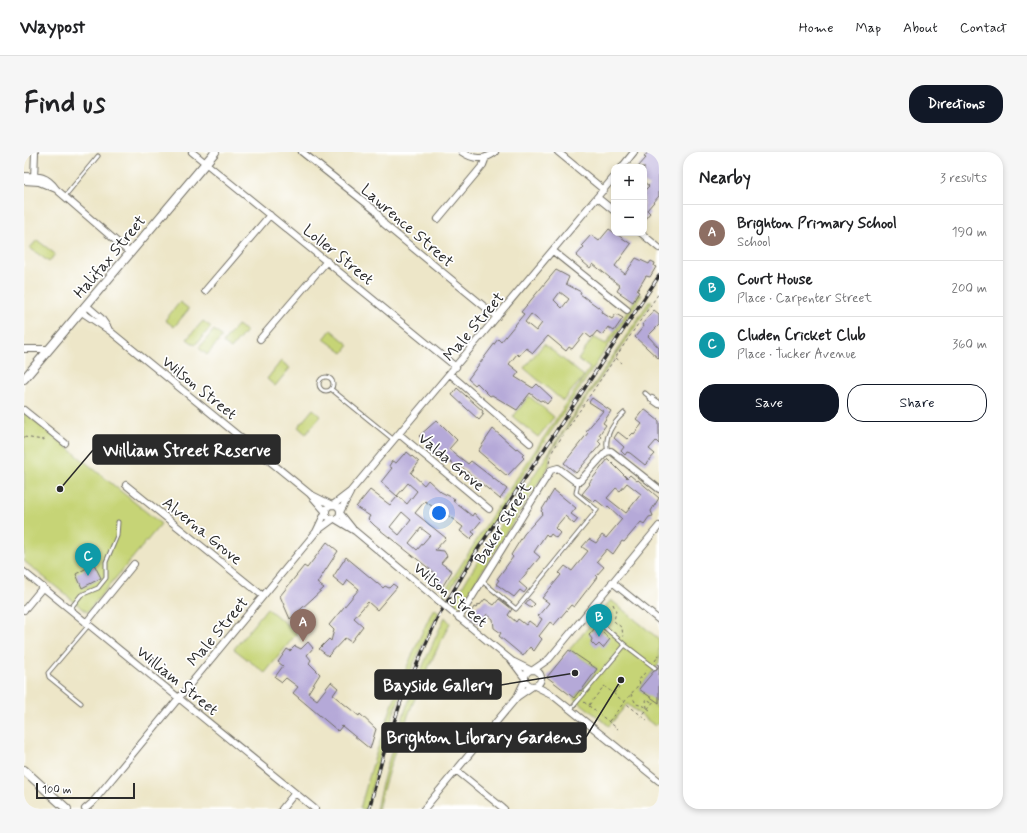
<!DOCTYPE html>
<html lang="en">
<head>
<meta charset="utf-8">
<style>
	:root { --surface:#fff; --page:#f6f6f6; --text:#202124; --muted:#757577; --line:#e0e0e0; --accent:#111827 }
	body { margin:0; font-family:Mynerve,sans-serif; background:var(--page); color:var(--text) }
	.controls { position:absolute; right:12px; top:12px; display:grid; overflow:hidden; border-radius:8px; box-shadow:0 2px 6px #0003 }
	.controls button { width:36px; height:36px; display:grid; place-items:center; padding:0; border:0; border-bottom:1px solid var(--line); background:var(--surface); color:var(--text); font:20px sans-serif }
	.scale { position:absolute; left:12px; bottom:10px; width:99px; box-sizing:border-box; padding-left:4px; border:2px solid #2b2b2b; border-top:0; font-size:11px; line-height:14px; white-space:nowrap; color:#2b2b2b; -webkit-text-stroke:3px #fff; paint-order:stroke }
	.you { position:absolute; left:415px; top:361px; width:14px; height:14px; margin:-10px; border:3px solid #fff; border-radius:50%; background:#1a73e8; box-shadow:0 0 0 6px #1a73e833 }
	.badge { display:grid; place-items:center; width:26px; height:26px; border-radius:50%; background:var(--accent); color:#fff; font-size:13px; font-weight:700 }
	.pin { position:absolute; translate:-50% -33px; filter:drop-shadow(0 1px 2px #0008) }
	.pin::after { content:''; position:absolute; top:21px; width:14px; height:12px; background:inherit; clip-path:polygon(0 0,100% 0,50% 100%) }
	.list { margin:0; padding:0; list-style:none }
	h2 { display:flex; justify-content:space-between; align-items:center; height:52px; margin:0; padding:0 16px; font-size:17px }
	h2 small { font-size:13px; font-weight:400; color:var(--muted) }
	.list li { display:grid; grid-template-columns:26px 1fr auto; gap:12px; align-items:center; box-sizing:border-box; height:56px; padding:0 16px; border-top:1px solid var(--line) }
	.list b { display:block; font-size:15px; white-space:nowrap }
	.list p { margin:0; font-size:13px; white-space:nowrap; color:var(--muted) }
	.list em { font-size:13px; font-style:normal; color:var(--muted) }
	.actions { display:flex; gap:8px; padding:12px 16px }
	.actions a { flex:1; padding:9px 0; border:1px solid var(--accent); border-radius:16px; text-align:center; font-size:14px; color:var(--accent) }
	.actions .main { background:var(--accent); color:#fff }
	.map { position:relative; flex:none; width:635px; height:657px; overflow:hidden; border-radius:16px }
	header { display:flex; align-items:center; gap:24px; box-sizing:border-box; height:56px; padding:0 20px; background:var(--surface); border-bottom:1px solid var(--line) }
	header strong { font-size:19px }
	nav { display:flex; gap:22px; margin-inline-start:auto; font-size:14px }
	.intro { display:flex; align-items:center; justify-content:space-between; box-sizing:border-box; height:96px; padding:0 24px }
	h1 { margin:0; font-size:28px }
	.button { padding:10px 18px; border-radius:16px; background:var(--accent); color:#fff; font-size:14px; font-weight:700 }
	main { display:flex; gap:24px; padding:0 24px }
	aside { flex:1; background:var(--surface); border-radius:16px; box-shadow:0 2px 6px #0003 }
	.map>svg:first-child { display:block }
</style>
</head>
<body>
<header>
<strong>Waypost</strong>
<nav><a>Home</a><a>Map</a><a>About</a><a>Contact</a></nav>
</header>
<div class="intro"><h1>Find us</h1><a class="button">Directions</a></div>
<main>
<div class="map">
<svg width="635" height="657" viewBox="0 0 635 657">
	<rect width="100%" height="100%" fill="#fff"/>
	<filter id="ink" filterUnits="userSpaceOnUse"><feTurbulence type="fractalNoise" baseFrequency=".025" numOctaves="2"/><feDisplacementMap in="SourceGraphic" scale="8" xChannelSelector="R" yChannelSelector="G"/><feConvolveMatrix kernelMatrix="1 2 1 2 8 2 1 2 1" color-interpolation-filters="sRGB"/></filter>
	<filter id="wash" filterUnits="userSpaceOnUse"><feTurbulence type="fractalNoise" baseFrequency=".012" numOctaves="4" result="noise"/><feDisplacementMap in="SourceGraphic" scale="16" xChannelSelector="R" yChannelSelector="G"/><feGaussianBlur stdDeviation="0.9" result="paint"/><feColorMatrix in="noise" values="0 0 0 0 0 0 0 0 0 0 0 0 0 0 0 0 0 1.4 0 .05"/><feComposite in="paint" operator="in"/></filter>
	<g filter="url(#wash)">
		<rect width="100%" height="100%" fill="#ede6c8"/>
		<path fill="#c6d476" stroke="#788050" d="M13,88L31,102L25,110L6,96Z
			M615,142L618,143L517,295L422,444L419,442L469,362L566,216L554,208L569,185L582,192Z
			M626,148L628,150L526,301L525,314L436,454L429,450L467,388Z
			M156,150L165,157L150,175L141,168Z
			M179,169L187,175L171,193L163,187Z
			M213,173L222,179L207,197L199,191Z
			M190,178L198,185L183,203L175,196Z
			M307,178L325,193L319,201L300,187Z
			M520,192L560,224L539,249L500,216Z
			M257,209L266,216L251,234L243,227Z
			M505,244L530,265L514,285L489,265Z
			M289,257L297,264L282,282L274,275Z
			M0,260L137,372L63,460L0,409Z
			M587,448L635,487V512L615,537L632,548L631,554L635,556V570L631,574L603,552L585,574L550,546L556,538L557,539L573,517C562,509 555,506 545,498Z
			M243,456L273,481L241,521L210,497Z
			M410,456L415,460C391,505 371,552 357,601C351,619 348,638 343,657H336C355,587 377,521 410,456Z
			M421,465L426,471C396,530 370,592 354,657H352C367,590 391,528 421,465Z"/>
		<g id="blocks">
			<path fill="#b5a9d8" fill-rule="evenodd" d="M624,0H635V44L623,58L626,61L620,68V39L625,34L620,30V15H614L622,6L620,5Z
				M585,77L607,92L591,114L601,122L612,106L625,112L627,109L631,111L630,114L632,115L626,125L622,124L613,139L615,140L609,150L593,139L596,134L569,112L566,116L552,104L560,95L558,93L567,83L575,89Z
				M532,118L545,125L542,132L557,140L556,142L578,158L577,160L588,167L592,162L599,166L590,179L584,175L578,183L573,179L567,186L561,181L548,197L545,195L542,199L524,184L509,201L502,196L495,204L493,202L485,212L495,220L491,225L509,236L513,232L528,246L523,252L518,248L516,249L506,241L493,258L468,243L466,244L453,231L451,233L444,227L474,187L477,190L500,162L497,160ZM536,140L545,147L538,156L530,148ZM507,162L518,171L512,179L501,170Z
				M630,158L635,162V173L624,184L635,196V207L611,185L620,174L618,173Z
				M433,236L459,259L458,261L460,262L455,268L428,243Z
				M568,246L587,259L579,271L582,273L575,283L577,285L574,289L577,292L552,321L540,311L564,281L562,279L579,259L565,250Z
				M620,257L635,269V292L632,289L625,297L631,302L621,313L606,301L603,300L601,303L597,299L600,295L590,286L594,280L603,287L609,281L610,282L618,272L612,267Z
				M413,268L433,288L425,297L444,312L447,309L483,337L476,347L434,312L432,315L395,284Z
				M469,277L492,297L493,296L500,302L498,304L500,306L483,324L454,299Z
				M383,300L395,310L387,321L400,333L404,328L417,340L431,347L429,349L438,356L448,364L450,361L457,369L448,380L451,382L446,387L436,379L439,375L414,356L413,358L401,349L391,361L422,386L411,398L420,399L423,404L417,411L428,419L417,437L412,433L414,430L409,426L412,422L351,374L344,367L346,364L332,355L346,338L366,353L374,344L383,352L393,339L384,331L373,344L357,330L368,316L365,314L368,309L372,311L380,302L381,303ZM378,360L387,368L375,383L366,375ZM397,376L406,383L393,398L385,391Z
				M584,307L603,326L606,323L613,329L614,328L635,346L627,359L629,364L625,365L620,372L617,370L600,390L598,389L589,402L583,397L573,409L580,415L572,424L573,425L550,455L547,453L530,473L526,470L515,484L518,487L510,499L506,495L499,504L475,484L477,481L470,476L469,467L463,462L456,473L445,464L450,455L452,456L455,452L456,453L461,447L470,453L475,447L488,457L484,463L492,470L494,467L502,473L505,469L513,475L518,467L514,464L525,451L518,446L537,423L535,421L541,414L548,419L564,399L558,395L565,387L572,391L578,383L582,386L598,367L584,354L582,356L572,348L570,350L558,342L566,332L565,331ZM603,331L617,342L602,361L583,346L592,336L596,339Z
				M530,338L552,356L547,362L554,367L550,372L541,364L531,376L536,381L532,386L527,382L525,385L522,382L510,400L516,405L495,430L503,437L500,441L496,438L490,445L472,432L475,428L473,427L489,405L487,403L500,382L519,361L517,359Z
				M303,390L314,399L293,431L300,436L266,467L256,444L280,414L283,416Z
				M322,405L359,436L361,434L365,436L369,432L373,435L353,458L344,450L330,466L339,474L327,490L321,486L304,504L295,497L305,487L307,489L310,478L305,473L335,437L324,428L320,434L309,425Z
				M70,412L77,426L58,436L52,422Z
				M505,447L511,452L507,456L501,452Z
				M572,475L586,487L579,496L575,492L572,495L567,490L568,487L565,483Z
				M284,490L289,496L283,503L287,508L285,511L296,522L284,541L293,548L307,530L314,536L309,543L335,564L336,562L352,577L346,597L318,574L314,579L269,541L274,535L262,526L258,530L251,525L259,514L254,510L263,497L266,499L271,494L277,497Z
				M545,498L573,517L557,539L556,538L550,546L523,525Z
				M635,512V551L615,537L630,519L633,518Z"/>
		</g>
	</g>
	<g filter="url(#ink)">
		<use href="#blocks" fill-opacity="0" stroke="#6f6c62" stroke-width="1"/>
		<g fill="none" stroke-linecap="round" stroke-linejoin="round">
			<defs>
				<path id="service" d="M41,44L74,4
					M295 232a7 7 0 1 1 14 0a7 7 0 1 1-14 0Z
					M307,237L370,288
					M621,241L628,247
					M584,299C579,285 590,270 600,261
					M458,429L492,457L573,358L552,341L554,330
					M46,457L57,443L74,436L82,426V410L93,384L94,370
					M601,493L631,516
					M57,551L25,525L24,521L65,473
					M547,557L601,493L563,460"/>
				<path id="minor" d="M168,0L432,215
					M278,0L352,59L360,72L473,165
					M438,0C448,7 461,9 471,0
					M534,0L580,38
					M598,15L610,0
					M0,24C15,24 23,24 32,37L106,101
					M10,27L11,0
					M0,29L15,30L32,37
					M574,46L590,59
					M414,67L459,13L462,5
					M617,81L635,96
					M529,99L603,158
					M181,139L246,63
					M62,153L77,166L84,176
					M56,159L86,179L286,342L301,359
					M236,187L303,109
					M0,197H25
					M426,222L506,291
					M628,247L635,252
					M0,258L41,291
					M375,282L465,357
					M102,333L239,444
					M288,343L308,353
					M302 360a7 7 0 1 1 14 0a7 7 0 1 1-14 0Z
					M309,353L326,340L590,25
					M316,360L326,341
					M316,361L328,376
					M311,367L331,379L415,449
					M293,379L308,368
					M0,420L291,657
					M588,430L635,468
					M0,458L19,435
					M433,464L488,509L500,525
					M435,466L527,318L534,316L551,329H556L582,300L587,299L635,337
					M62,471L110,412
					M490,510L506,518
					M501 526a8 8 0 1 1 16 0a8 8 0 1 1-16 0Z
					M509,518L525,507L635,374
					M511,534L527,542L635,629
					M493,545L501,528
					M432,618L480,657
					M61,657L68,651L292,380L301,361
					M258,657L271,641
					M400,657L493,545L509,534"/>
				<path id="tertiary" d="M0,227L191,0
					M0,618L43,657"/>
			</defs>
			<use href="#service" stroke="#6f6c62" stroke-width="5"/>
			<use href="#minor" stroke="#6f6c62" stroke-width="8"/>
			<use href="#tertiary" stroke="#6f6c62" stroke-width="10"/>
			<path stroke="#6f6c62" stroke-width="1" stroke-dasharray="3 3" stroke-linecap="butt" d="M592,206L598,211
				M0,285L19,288L23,286
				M525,311L529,298L635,141
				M589,452L592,459L590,469L598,476L599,485
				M631,509L635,503
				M590,541L595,535
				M607,542L612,552L620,554L626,558
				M560,550L594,577
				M565,553L580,534L623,568
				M623,556L622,547L628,550
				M616,566L631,548
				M585,569L616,531L614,529L624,517"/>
			<use href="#service" stroke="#fff" stroke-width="3"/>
			<use href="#minor" stroke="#fff" stroke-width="6"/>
			<use href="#tertiary" stroke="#fff" stroke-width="8"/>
			<defs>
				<path id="rail" d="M345,657L359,604L378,546L413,467L454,397L635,124"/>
			</defs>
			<use href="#rail" stroke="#2b2b2b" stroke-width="3.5"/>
			<use href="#rail" stroke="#fff" stroke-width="2" stroke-dasharray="6" stroke-linecap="butt"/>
			<defs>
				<path id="minor-bridge" d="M415,449L429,461"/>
			</defs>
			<use href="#minor-bridge" stroke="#6f6c62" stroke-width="8" stroke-linecap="butt"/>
			<use href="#minor-bridge" stroke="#fff" stroke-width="6"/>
		</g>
	</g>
	<g text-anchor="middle" stroke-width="3.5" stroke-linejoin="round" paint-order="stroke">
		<g font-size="16" fill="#2b2b2b" stroke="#fff">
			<text transform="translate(384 73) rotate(41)" y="6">Lawrence Street</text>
			<text transform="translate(315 102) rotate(39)" y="6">Loller Street</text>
			<text transform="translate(85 104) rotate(-50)" y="6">Halifax Street</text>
			<text transform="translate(449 174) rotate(-50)" y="6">Male Street</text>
			<text transform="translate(176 235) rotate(39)" y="6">Wilson Street</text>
			<text transform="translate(428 309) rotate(40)" y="6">Valda Grove</text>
			<text transform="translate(478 371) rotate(-58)" y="6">Baker Street</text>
			<text transform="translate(179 378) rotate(39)" y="6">Alverna Grove</text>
			<text transform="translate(427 442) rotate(40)" y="6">Wilson Street</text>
			<text transform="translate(193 479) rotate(-50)" y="6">Male Street</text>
			<text transform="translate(154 528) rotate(39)" y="6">William Street</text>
		</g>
	</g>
	<path fill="none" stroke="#2b2b2b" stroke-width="1.5" d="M36 337L69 298M551 521L477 533M597 528L562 585"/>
	<g fill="#2b2b2b" stroke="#fff" stroke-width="1.5">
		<circle cx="36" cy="337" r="4"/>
		<circle cx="551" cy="521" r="4"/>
		<circle cx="597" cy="528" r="4"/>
	</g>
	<g fill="#2b2b2b" stroke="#2b2b2b" stroke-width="1.5">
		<rect x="69" y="283" width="187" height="29" rx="4"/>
		<rect x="351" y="518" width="126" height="29" rx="4"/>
		<rect x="358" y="571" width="204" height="29" rx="4"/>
	</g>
	<g font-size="17" text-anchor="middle" font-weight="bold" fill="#fff">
		<text x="163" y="304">William Street Reserve</text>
		<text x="414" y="539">Bayside Gallery</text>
		<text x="460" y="591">Brighton Library Gardens</text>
	</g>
</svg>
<div class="controls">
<button>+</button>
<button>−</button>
</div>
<div class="scale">100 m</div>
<div class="you"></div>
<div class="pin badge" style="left:279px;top:490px;background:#8d6e63">A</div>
<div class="pin badge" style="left:575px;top:485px;background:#0f9aa8">B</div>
<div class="pin badge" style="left:64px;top:424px;background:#0f9aa8">C</div>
</div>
<aside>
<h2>Nearby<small>3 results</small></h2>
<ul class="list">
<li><span class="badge" style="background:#8d6e63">A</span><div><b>Brighton Primary School</b><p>School</p></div><em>190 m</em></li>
<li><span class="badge" style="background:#0f9aa8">B</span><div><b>Court House</b><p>Place · Carpenter Street</p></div><em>200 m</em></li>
<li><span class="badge" style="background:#0f9aa8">C</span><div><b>Cluden Cricket Club</b><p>Place · Tucker Avenue</p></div><em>360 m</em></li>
</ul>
<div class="actions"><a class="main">Save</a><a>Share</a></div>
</aside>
</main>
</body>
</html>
